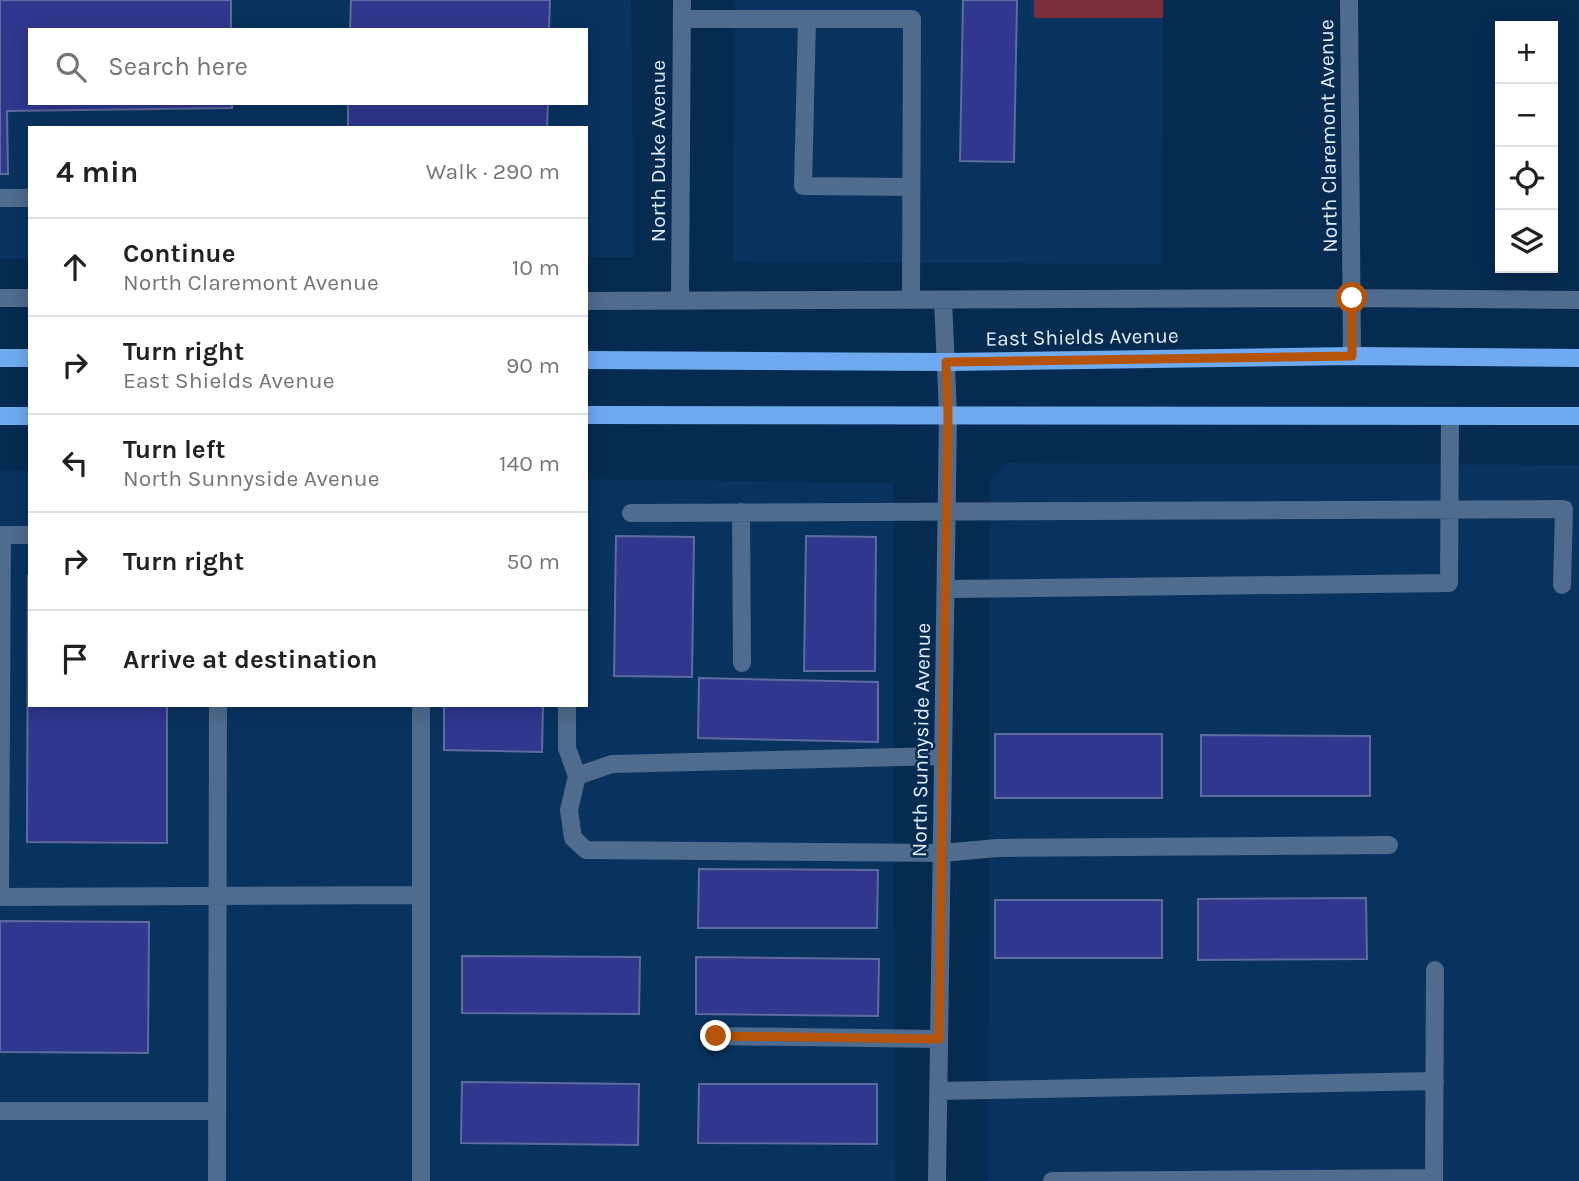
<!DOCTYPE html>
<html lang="en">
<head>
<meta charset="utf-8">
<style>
	:root { --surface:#fff; --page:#f6f6f6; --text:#202124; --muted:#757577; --line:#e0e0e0 }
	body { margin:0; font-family:Karla,sans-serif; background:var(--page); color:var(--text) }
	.controls { position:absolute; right:21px; top:21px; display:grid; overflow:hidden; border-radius:0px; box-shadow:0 4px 18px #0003 }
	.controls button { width:63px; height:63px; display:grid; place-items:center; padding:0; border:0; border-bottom:2px solid var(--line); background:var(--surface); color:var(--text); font:35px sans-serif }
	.stop { position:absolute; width:21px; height:21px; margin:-16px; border:5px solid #b45309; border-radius:50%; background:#fff }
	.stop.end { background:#b45309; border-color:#fff; box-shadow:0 2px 7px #0008 }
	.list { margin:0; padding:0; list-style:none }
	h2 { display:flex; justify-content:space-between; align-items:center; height:91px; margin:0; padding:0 28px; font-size:30px }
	h2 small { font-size:23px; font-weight:400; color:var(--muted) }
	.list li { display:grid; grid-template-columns:46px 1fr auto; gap:21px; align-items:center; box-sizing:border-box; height:98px; padding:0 28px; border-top:2px solid var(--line) }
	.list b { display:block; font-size:26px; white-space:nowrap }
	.list p { margin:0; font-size:23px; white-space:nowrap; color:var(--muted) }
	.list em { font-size:23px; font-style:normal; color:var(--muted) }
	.icon { flex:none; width:38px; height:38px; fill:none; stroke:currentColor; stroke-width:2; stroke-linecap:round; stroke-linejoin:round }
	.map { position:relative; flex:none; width:1579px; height:1181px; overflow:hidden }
	.search { position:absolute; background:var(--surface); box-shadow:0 4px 18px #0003; left:28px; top:28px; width:560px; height:77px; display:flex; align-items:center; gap:18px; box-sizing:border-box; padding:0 24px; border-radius:0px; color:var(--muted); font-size:26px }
	.panel { position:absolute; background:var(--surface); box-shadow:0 4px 18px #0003; left:28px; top:126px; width:560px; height:581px; border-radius:0px }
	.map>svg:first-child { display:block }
</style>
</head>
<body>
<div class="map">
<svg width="1579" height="1181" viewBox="0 0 1579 1181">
	<rect width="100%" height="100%" fill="#062b51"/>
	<path fill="#08335f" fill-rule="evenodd" d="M0,0H631L634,257H586V128H30V259H0ZM30,30H586V103H30Z
		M735,0H1034L1035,18H1163L1161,264L733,262Z
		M1008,463L1579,465V1181H988L990,481Z
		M0,470L30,471V705H586V479L893,483L895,1181H0Z"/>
	<path fill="#7c2d3a" d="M1034,0H1163V18H1034Z"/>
	<path fill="#2f378e" stroke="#5f6a9d" stroke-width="2" d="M0,0H231V30H30V103H232V108L7,111L8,174H0Z
		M351,0H550L549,30H350Z
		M963,0H1017L1014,162L960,161Z
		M348,103H548L547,128H348Z
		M616,536L694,537L692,677L614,676Z
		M806,536L876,537L875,671H804Z
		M28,575L30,705H167V843L27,842Z
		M699,678L878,682V742L698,738Z
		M444,705H543L542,752L444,750Z
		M995,734H1162V798H995Z
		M1201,735L1370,736V796H1201Z
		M699,869L878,870L877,928H698Z
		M1366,898L1367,959L1198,960V899Z
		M995,900H1162V958H995Z
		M0,921L149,922L148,1053L0,1052Z
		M462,956L640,957L639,1014L462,1013Z
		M696,957L879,959L878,1016L696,1014Z
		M462,1082L639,1084L638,1145L461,1143Z
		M699,1084H877V1144L698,1143Z"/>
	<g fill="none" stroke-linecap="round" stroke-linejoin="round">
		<path stroke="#4f6b8d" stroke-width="18" d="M1349,0L1352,356
			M682,19H912L911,300
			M807,19L803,186L911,187
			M0,198H30
			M0,298H30
			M586,301L1352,298L1579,300
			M680,301L682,0
			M741,512L742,663
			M631,513L1564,509L1562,585
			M946,589L1449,583L1450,416
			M421,705V1181
			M567,705V748L577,776
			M943,756L612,764L577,776L569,810L573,838L586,850L942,853L997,848L1389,845
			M0,897L421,895
			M0,897L2,535H30
			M716,1036L939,1039
			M938,1091L1435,1081
			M0,1111H217
			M217,1181L218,705
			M937,1181L948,414L943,300
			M1052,1181L1434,1178
			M1434,1181L1435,970"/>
		<path stroke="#6faaf0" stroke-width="18" d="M0,358H30
			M586,360L946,362L1352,356L1579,358
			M586,415L1579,416
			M0,416H30"/>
	</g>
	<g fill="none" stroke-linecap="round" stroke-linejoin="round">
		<path stroke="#b45309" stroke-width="9" d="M716,1036L939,1039L948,414L946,362L1352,356V298"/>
	</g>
	<g text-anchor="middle" stroke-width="5" stroke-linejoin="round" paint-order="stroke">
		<g font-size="21" fill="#e1edfd" stroke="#062b51">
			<text transform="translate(1328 136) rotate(-91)" y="7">North Claremont Avenue</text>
			<text transform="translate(658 151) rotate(-90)" y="7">North Duke Avenue</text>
			<text transform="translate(1082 337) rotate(-1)" y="7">East Shields Avenue</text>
			<text transform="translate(921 740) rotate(-89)" y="7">North Sunnyside Avenue</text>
		</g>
	</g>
</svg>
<div class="controls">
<button>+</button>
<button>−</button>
<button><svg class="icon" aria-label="locate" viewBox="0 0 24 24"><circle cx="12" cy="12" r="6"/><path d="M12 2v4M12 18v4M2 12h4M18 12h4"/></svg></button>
<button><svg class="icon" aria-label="layers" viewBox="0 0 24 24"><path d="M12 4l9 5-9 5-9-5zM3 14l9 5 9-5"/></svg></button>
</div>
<div class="stop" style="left:1352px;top:298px"></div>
<div class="stop end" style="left:716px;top:1036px"></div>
<div class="search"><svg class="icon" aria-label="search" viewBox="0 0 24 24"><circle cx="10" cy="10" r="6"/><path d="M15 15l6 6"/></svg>Search here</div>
<section class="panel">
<h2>4 min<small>Walk · 290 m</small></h2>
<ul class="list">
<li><svg class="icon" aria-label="ahead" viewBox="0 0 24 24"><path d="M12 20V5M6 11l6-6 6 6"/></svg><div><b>Continue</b><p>North Claremont Avenue</p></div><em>10 m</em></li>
<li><svg class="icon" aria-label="right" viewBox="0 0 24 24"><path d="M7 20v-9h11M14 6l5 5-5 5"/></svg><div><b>Turn right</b><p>East Shields Avenue</p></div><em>90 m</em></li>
<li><svg class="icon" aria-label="left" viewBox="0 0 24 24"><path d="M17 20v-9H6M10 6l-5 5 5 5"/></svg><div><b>Turn left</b><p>North Sunnyside Avenue</p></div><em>140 m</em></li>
<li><svg class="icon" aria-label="right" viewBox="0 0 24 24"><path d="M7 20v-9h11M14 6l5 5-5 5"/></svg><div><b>Turn right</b></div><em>50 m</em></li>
<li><svg class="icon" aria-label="arrive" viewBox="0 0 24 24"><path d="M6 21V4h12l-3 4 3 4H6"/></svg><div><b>Arrive at destination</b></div></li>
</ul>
</section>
</div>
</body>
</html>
